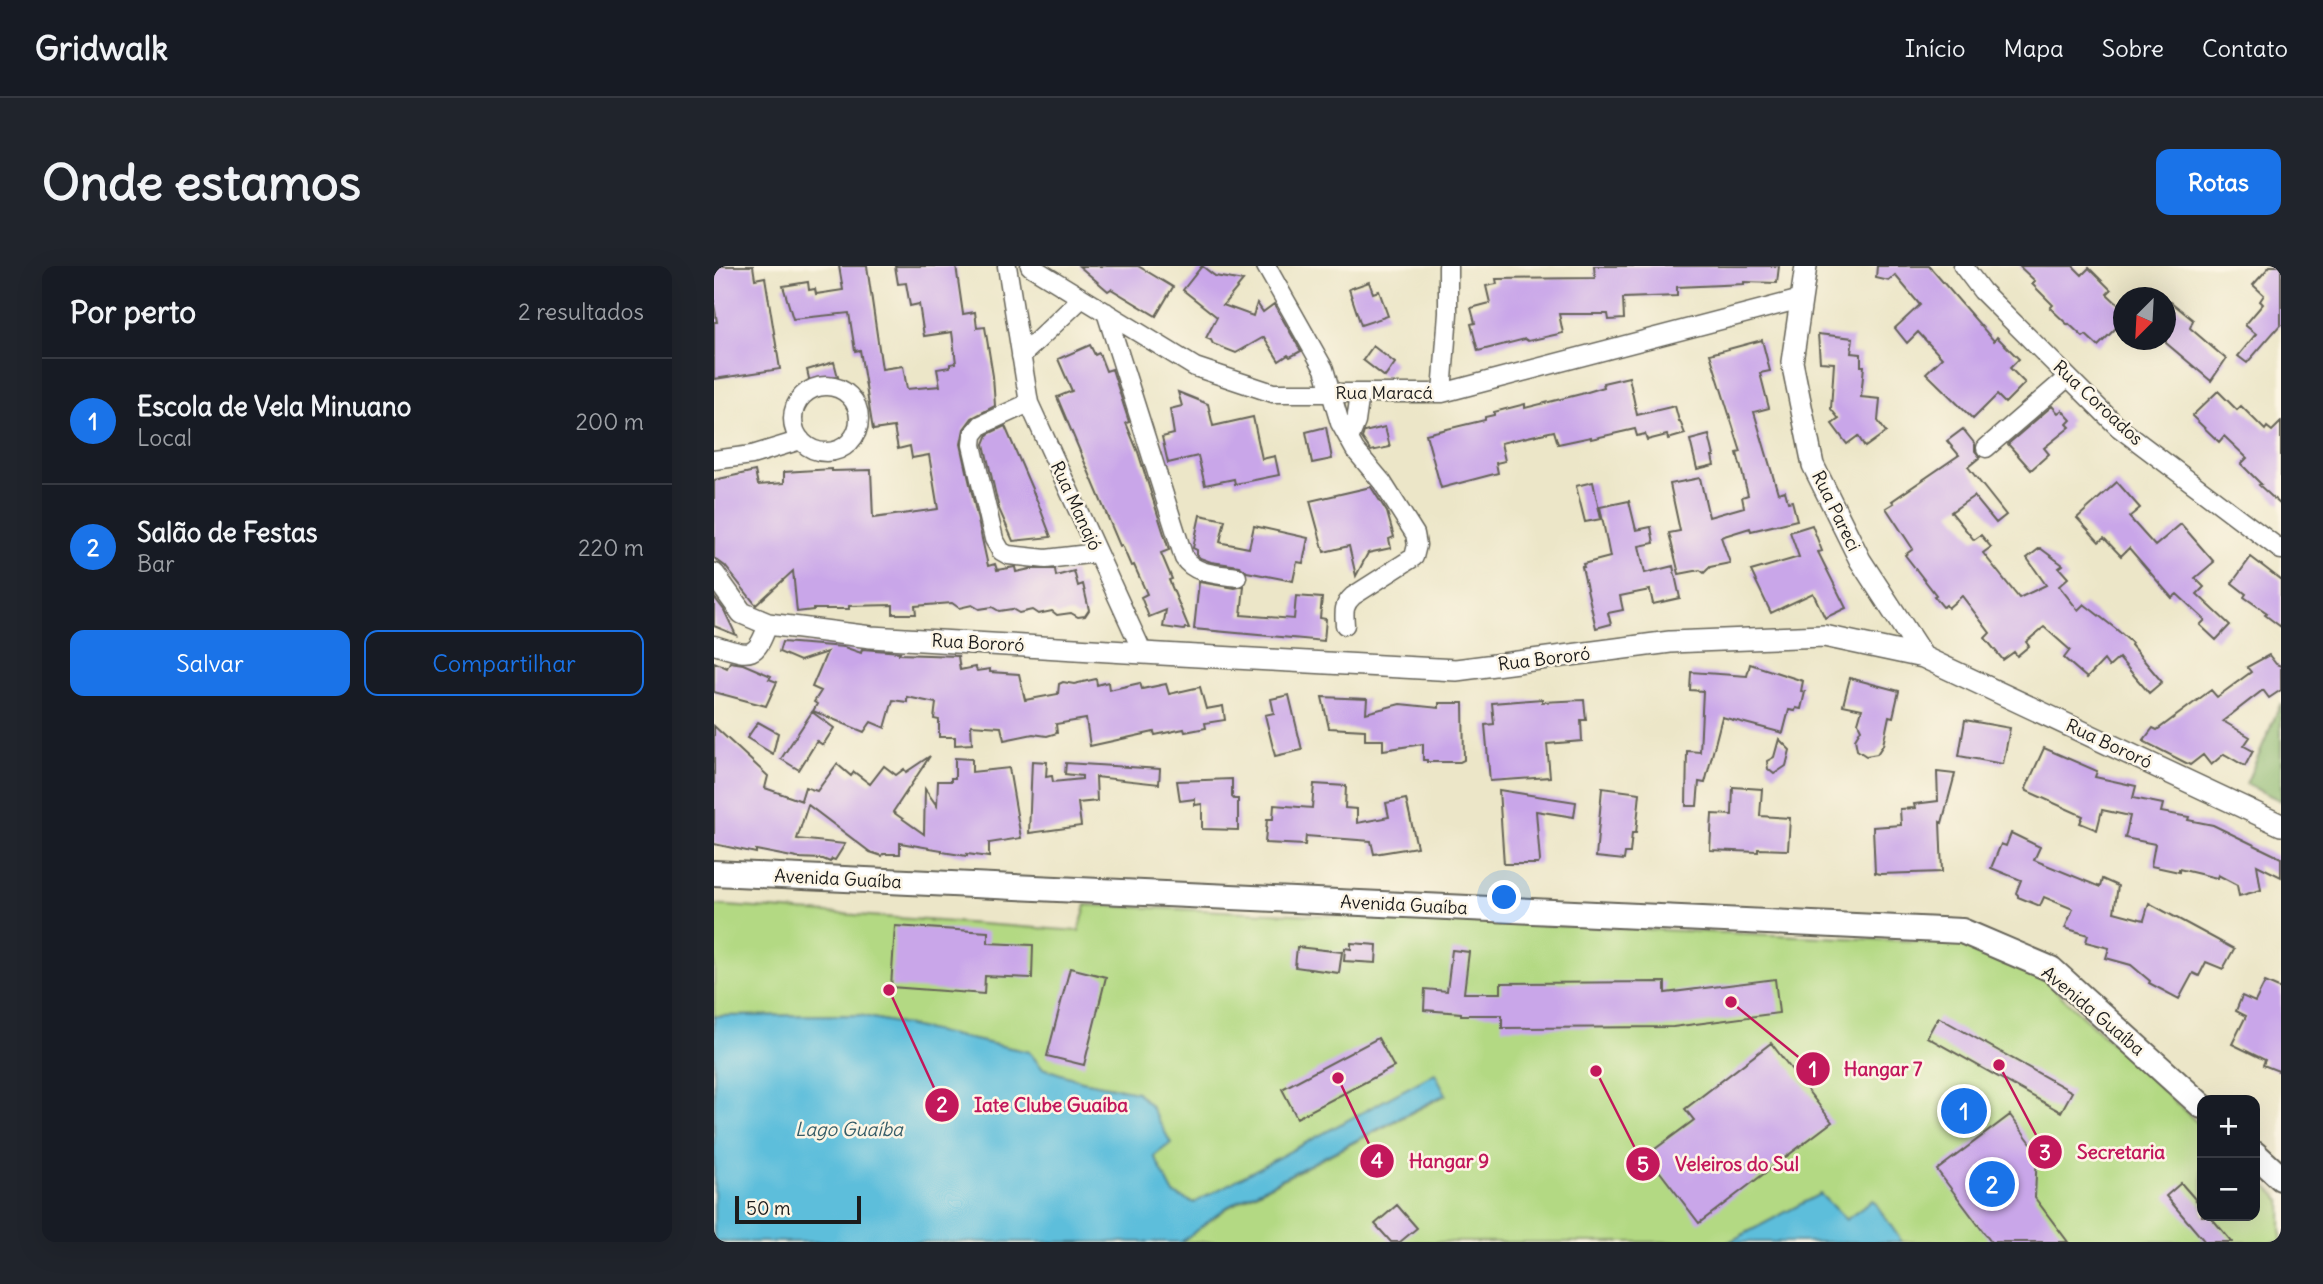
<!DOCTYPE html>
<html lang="pt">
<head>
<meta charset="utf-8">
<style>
	:root { --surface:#171b24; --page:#20242c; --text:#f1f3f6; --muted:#9ea1a6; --line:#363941; --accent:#1a73e8 }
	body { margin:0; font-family:Delius,sans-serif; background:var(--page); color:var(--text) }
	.controls { position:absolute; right:21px; bottom:21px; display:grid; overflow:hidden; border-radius:14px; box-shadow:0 7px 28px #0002 }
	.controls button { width:63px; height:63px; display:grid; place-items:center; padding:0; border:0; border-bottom:2px solid var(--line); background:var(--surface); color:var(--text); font:35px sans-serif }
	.compass { position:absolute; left:1399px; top:21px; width:63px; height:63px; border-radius:50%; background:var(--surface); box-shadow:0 7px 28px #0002; rotate:204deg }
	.scale { position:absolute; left:21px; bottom:18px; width:126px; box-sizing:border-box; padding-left:7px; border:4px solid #1c1c1c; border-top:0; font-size:19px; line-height:24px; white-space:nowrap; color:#1c1c1c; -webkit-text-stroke:5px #fcf5e5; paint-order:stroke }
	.you { position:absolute; left:791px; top:632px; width:24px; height:24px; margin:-18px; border:5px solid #fff; border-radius:50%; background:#1a73e8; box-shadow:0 0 0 10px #1a73e833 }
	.badge { display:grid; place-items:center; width:46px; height:46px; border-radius:50%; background:var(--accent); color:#fff; font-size:23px; font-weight:700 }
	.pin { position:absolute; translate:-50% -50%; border:4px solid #fff; box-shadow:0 2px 7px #0006 }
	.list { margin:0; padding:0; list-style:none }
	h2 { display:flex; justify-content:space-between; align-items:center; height:91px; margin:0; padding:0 28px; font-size:30px }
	h2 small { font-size:23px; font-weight:400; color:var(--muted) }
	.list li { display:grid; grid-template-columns:46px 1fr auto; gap:21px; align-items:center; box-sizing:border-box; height:126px; padding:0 28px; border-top:2px solid var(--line) }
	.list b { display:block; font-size:26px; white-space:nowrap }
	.list p { margin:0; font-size:23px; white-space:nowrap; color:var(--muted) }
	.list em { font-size:23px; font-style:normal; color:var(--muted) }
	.actions { display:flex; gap:14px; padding:21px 28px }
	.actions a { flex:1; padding:16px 0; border:2px solid var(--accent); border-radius:14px; text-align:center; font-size:24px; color:var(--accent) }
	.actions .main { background:var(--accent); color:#fff }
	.map { position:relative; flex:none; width:1567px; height:976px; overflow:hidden; border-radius:14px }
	header { display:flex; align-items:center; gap:42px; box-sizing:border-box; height:98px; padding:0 35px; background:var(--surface); border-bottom:2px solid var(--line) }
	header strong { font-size:33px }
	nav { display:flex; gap:38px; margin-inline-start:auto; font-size:24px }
	.intro { display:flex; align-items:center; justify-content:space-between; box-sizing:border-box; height:168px; padding:0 42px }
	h1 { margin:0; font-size:49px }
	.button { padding:18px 32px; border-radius:14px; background:var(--accent); color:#fff; font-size:24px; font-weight:700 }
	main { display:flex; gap:42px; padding:0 42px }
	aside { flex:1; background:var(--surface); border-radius:14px; box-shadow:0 7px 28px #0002 }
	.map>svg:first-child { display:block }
</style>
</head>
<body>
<header>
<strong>Gridwalk</strong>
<nav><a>Início</a><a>Mapa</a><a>Sobre</a><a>Contato</a></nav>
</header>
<div class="intro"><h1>Onde estamos</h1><a class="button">Rotas</a></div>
<main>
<aside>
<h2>Por perto<small>2 resultados</small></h2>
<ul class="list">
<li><span class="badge">1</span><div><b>Escola de Vela Minuano</b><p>Local</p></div><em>200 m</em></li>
<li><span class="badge">2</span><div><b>Salão de Festas</b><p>Bar</p></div><em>220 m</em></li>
</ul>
<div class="actions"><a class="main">Salvar</a><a>Compartilhar</a></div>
</aside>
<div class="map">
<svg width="1567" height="976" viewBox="0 0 1567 976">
	<rect width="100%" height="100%" fill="#fcf5e5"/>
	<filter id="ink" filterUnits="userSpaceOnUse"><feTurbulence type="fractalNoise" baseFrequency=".0143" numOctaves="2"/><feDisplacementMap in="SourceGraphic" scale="14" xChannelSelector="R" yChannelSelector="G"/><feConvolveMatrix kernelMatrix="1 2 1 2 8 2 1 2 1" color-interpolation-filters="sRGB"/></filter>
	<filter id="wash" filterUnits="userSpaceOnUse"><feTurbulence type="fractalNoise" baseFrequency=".00686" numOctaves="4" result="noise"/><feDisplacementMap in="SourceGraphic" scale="28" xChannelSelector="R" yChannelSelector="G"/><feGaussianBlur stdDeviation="1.57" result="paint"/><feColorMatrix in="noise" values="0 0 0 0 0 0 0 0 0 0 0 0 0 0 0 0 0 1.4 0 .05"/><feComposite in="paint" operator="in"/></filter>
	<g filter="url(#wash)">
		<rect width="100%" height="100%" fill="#ece6c8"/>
		<path fill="#b3d983" stroke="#687a50" stroke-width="2" d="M0,639L365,665L372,639L1244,677L1329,713L1488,861V950H1541V910L1567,934V976H1188L1159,934L1132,954L1106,928L1015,976H467L513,942L732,829L721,808L480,937L460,929L404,822L368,815L328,802L315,786L145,749L0,750Z"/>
		<path fill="#8eb971" stroke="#556a46" stroke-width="2" d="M1567,437V535L1532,518Z"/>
		<path fill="#5dbedb" stroke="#3c6d7c" stroke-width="2" d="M145,749L315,786L328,802L368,815L423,826L436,839L457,877L440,890L460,928L480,937L721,807L732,828L513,941L467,976H0V750Z
			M1106,928L1132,954L1159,934L1188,976H1015Z"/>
		<g id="blocks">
			<path fill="#c9a6e9" d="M0,0H39L41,13L51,11L66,103L0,113V56H3L0,38Z
				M125,0H153L168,103L189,100L193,123L226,120L223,103L236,101V98L242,97L238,66L210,70L205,38L196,40L192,17L184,18L181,0H242L249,48L261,46L263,62L271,61L279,110L281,140L258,152L250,163L247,178L274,300L281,298L283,304L301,301L302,306L316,303H341L342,310L360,305L364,320L369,318L375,344L371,350L364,351L357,347L343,349L338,345L324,348L318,344L305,347L298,343L285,345L278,341L265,343L258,339L245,342L238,337L201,340L202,348H179V339L135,340V343H99V344L83,346L79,305L42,339L11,300L0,292V214L41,205L44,219L70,217V206L118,203V205L157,204L159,252L224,243L215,189L198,192L196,180L184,183L180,161L159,164L146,84L141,85L135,47L79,53L69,20L94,16L95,24L101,23L102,28L129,24Z
				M365,0H424L459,21L442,50L397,23L394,25Z
				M488,0L501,10L529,15L509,39L539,50L543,37L549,46L560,38L587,85L576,91L574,89L565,95L550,71L522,87L499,78L497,74L492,72L503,51L469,24Z
				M880,0H1065L1063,17L1030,16V18L963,21V30L909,32L910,53L895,54L894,48H845L849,67L814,75L811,73L764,85L757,58L761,57L757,42L776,37L772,20L783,18L782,13L881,12Z
				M1163,0H1215L1280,75L1283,71L1305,93L1296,102L1311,117L1291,137L1283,129L1259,153L1212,107L1228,92L1204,66L1193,77L1181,62L1206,39L1181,9L1175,15L1162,12Z
				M1305,0H1359L1368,9L1375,2L1397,24L1393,28L1410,44V54L1384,80L1372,69L1369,71L1355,58L1354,59L1336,42L1339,39L1318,18L1321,15Z
				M1556,0H1567V58L1533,97L1524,90L1542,68L1531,59L1549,38L1546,35L1550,29L1539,19Z
				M655,16L659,27L665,25L674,50L647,59L635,23Z
				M1457,36L1479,54L1476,62L1512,93L1497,115L1452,77V43Z
				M1104,68L1139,72L1137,87L1147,88V100H1150L1147,131L1166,133L1164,155L1172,166L1151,181L1144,170L1133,178L1118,158L1125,153L1117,143L1120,97L1106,96Z
				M1048,74L1056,105L1046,107L1055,142L1040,146L1064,227L1071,225L1074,236L1078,235L1083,254L1037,265L1036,262L1007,271L1016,297L996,301L990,307L986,304L965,308L955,267L966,265L956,218L986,212L995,251L1030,241L1028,231L1034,229L1023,187L1027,186L996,88Z
				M376,79L381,89L385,87L392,105L398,103L415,156L412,157L424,186L455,284L447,287L458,313L455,314L475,362H471L470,364L449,361L452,344L435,351L427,331L433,328L420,299L417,300L408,279L406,280L343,131L358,125L344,93Z
				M659,80L681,97L671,111L649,94Z
				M120,96L124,111L96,117L93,104Z
				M915,111L923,149L961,140L965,155H966L971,168L954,173L953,169L933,174L931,168L923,170L921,163L877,173V171L844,178L840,165L787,177L791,195L782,197L784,207L727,222L712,168L771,154V151L780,149V146L811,138V142L867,128L890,121L889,117Z
				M1504,125L1523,144L1527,140L1551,164L1553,161L1558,165L1567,156V239L1545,219L1547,218L1527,198L1533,192L1510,170L1505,176L1478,150Z
				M464,126L494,138L499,160L539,151L548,193L561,190L565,209L521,218L520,213L491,219L484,190L454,197L448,171L460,168L456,143L468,140Z
				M1338,140L1344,147L1348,144L1357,154L1353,158L1356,161L1330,182L1335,188L1317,204L1294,178Z
				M291,160L324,237L337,271L299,275L285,243L270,178L274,168Z
				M612,161L618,193L598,197L592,166Z
				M671,161L676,181L657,185L648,172L650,166Z
				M1249,163L1261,178V185L1266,191L1254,201L1292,249L1282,257L1260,230L1237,246L1260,274L1267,269L1277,281L1269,287L1305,332L1332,319L1313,292L1326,282L1349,299L1345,302L1354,312L1345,320L1364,344L1370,338L1402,363L1418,377L1417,379L1448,416L1435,427L1405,392L1395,401L1390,394L1373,412L1350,392L1356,384L1330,361L1312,376L1315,380L1303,390L1300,386L1289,394L1271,372L1276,367L1248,330L1234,342L1232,339L1229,341L1220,330L1222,329L1191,289L1199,283L1172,242L1180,237L1178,235L1245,189L1233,175Z
				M995,169L1000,190H998L1000,199L983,203L976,174Z
				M879,216L887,253L871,256L862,220Z
				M1403,216L1426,242L1415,251L1441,280L1467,258L1500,296L1481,312L1490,321L1483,328L1516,359L1502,374L1486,359L1491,354L1463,328L1458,332L1415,282L1407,290L1390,272L1385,276L1363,252Z
				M657,221L673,246L680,271L675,273L677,282L654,287L642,310L635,280L610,286L596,235Z
				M915,235L922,264L937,261L940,277L925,280L931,307L959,300L966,332L939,338L936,324L906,330L909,344L894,347L897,358L882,362L868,301H870L869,298L896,291L886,241Z
				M486,249L511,254L506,276L509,277L535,282L540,260L594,272L589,297L583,296L579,315L533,306L525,300L497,296L486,292L483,289V284L479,282Z
				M1098,259L1108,285L1104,286L1132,342L1111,352L1099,327L1057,347L1037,305L1085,291L1076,266Z
				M1537,291L1567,314V361L1551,349L1553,347L1530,331L1532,328L1518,317Z
				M485,316L521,322L530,320L527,349L580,353L582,330L608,332L606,352L612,353L610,375L480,363Z
				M0,331L10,344L22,369L0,360Z
				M68,376L130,381L147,387L148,383L186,386L185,388L244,390L246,404L261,401L263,405L276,403V406L305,408L311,434L344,428L345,418L349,416L360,418L382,413L383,419L394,416L395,424L426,417L428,423L452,418L455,428L486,421L492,443L509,440L511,454L491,457L492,462L471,466L470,463L441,469L440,466L376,480L372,453L342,458L343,467L333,470L319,468L290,474L287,461L257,459L258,478L241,479V471H225V454L220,453L222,437L193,431V436L179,434L171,462L157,456L150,466L99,445L103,438L100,436L107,425L98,421L113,386L86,395L65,386Z
				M1555,389L1562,398L1567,400V424L1555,432L1549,424L1509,455L1536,471L1530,480L1539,485L1531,500L1510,488L1497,499L1489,489L1476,499L1429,475L1439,462L1443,464L1497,424L1503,431L1537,406L1533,401Z
				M0,396L13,402L16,396L29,398L57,410L55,413L63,416L52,440L0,426Z
				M1036,398L1089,415L1087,425L1091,426L1087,443L1082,442L1081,445L1075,444L1069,467L1008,451L991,517L985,516L983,540H972L973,485L986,486L989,425L976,424L977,406L1033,410Z
				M1136,412L1185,425L1179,451L1175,450L1169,479L1163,488L1152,490L1143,484L1141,473L1147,463L1144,457L1148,443L1129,439Z
				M575,429L588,484L561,490L551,449L560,447L557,433Z
				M608,431L653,433L652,447L686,438L725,442V437H749L750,494L746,496H713V494H709V478L669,484V474H651V464L615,462Z
				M828,433V436L870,434L872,454H867L868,475L833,478L836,511L776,515L771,459L780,458L778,437Z
				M98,446L120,462L109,479L103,475L85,504L67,493Z
				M1251,454L1296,462L1289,498L1245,490Z
				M44,456L64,467L59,488L33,472Z
				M0,460L54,510L51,522L88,535L87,534L91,521L103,525L123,498L137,510L140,506L156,518L170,500L182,509L190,503L192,506L216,490L179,546L210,568L211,523L223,540L224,515H237V512H241V492L258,493V506L295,502L307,572L275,577V591L253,588V590L228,586V584L186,577V588H169L168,590L156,586L94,539L83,573L131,578L121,594L118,593L116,596L109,593L83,592L42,584V587L0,578Z
				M1065,473L1076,484L1072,500L1060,508L1054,503L1053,495L1060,491Z
				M1330,482L1383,505L1381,511L1422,520L1419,532L1449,538L1447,546L1475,551L1474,554L1499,559L1567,592V611L1543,599L1547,624L1525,630L1523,619L1504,609L1503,612L1465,603V606L1437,600L1441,578L1411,572L1416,550L1388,544L1383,564L1366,557L1369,550L1313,525L1312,522Z
				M318,495L333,496L332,511L338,510L339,516L368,513V510L351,508L352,497L446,503L445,518L382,511L383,535L364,537L367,560L315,567Z
				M1223,506L1241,508L1228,557L1226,556L1228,606L1166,608L1161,607L1159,561L1187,559L1186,543L1201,542L1200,538L1224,535Z
				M518,513V531L520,533H524V564L488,563V538L481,539V533L466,535L463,515Z
				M600,518L632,520L631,542L643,543V557L675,551L672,537L692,533L703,581L660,588L657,575L592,570L591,579L551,577L553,553H559L560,539L598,542Z
				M1019,521L1048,523L1046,550L1076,552L1074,584L1044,583V586L996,584L998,548L1018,549Z
				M888,522L926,527L922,567H918L916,587H911L910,594L882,591Z
				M785,524L862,536L860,551L822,545L826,595L824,598H790Z
				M1297,567L1326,581L1320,594L1386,621L1388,613L1404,620L1400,646L1430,654L1435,637L1520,683L1509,703L1492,696L1485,710L1479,707L1465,733L1435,717L1436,715L1417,699L1392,692L1395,682L1372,676L1374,669L1351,662L1359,643L1330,631L1326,640L1304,631V629L1302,627L1307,614L1277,602L1287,578L1292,580Z
				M181,660L274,666V677L319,679L318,712L271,710L270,728L177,721Z
				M637,677L663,679L662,697L630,695L631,682L637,683Z
				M583,681L628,686L625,707L581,701Z
				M738,684L755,686L750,727H787V717L951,716V727L1061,713L1065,747L959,761L788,762V749H747V747L710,744L711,723L733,725Z
				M356,702L392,711L370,799L333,790Z
				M1551,716L1567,723V806L1549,799L1551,794L1518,778L1532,750L1522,745L1528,730L1541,736Z
				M1224,751L1358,826L1347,846L1213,771Z
				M664,772L680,801L583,852L568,823Z
				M1057,777L1118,856L985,957L933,889L980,854L971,843Z
				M1256,832L1261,854L1244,858L1239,836Z
				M1296,849L1323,885L1321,932L1354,976H1277L1223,904Z
				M1467,917L1488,941V950H1496L1518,976H1491L1452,930Z
				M683,939L703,962L686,976H677L661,958Z"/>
		</g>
	</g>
	<g filter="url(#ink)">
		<use href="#blocks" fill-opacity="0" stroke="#656358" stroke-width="2"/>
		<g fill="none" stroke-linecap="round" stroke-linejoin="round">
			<defs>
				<path id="minor" d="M293,0L315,137L429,387
					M316,0L481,101L559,127H728L1087,33
					M552,0L610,103L626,157L641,184L668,216L701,268L703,279L700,291L639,330C629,339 630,346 631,359
					M1249,0L1268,25L1404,161L1567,284
					M392,46L470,292C481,309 505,308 523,311
					M307,90L368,32
					M79 153a33 33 0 1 1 66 0a33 33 0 1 1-66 0Z
					M728,127L734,47V0
					M315,137L267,159L259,169L258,179L280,273L287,285L294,289L332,293L383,287
					M635,173L642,156L646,127
					M1272,182L1354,111
					M0,194L38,189L87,174
					M0,379C34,389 41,396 54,358"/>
				<path id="tertiary" d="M1092,0L1078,96L1099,199L1146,294L1209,391
					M0,308L28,347L54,358L157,371L429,387L742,404L956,376L1110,370L1209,391L1567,559"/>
				<path id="secondary" d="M0,607L1248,665L1337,703L1488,840
					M1541,888L1567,912"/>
			</defs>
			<use href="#minor" stroke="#656358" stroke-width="21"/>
			<use href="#tertiary" stroke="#656358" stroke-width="24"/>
			<use href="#secondary" stroke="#656358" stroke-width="28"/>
			<use href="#minor" stroke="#fff" stroke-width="18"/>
			<use href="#tertiary" stroke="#fff" stroke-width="21"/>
			<use href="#secondary" stroke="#fff" stroke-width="24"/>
		</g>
	</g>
	<g text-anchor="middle" stroke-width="5" stroke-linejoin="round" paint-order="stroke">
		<g font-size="18" fill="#1c1c1c" stroke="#fcf5e5">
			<text x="670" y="133">Rua Maracá</text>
			<text transform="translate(1384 137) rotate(43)" y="6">Rua Coroados</text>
			<text transform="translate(362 240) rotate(65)" y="6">Rua Manajó</text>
			<text transform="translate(1122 245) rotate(64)" y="6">Rua Pareci</text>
			<text transform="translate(264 377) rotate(3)" y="6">Rua Bororó</text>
			<text transform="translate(830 393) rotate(-7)" y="6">Rua Bororó</text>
			<text transform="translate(1395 478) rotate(25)" y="6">Rua Bororó</text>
			<text transform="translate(124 613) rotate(3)" y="6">Avenida Guaíba</text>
			<text transform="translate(690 639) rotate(3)" y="6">Avenida Guaíba</text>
			<text transform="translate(1379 745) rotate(40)" y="6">Avenida Guaíba</text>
		</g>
		<g font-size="19" font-style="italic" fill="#365d68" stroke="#fcf5e5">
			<text x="135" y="870">Lago Guaíba</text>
		</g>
	</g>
	<path fill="none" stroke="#c2185b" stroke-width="2.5" d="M1017 736L1099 803M175 724L228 839M1285 799L1331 886M624 812L663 895M882 805L929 898"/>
	<g fill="#c2185b" stroke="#fcf5e5" stroke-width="2.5">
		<circle cx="1017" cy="736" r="7"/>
		<circle cx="175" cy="724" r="7"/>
		<circle cx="1285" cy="799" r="7"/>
		<circle cx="624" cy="812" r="7"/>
		<circle cx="882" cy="805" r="7"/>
		<circle cx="1099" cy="803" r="18"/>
		<circle cx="228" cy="839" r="18"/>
		<circle cx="1331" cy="886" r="18"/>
		<circle cx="663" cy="895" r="18"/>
		<circle cx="929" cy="898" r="18"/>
	</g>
	<g font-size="21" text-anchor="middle" font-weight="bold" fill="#fff">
		<text x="1099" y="811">1</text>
		<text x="228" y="846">2</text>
		<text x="1331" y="894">3</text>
		<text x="663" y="902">4</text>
		<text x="929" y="906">5</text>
	</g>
	<g font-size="19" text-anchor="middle" font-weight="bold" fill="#c2185b" stroke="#fcf5e5" stroke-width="5" stroke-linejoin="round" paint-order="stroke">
		<text x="1169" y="810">Hangar 7</text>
		<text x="337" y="846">Iate Clube Guaíba</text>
		<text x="1407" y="893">Secretaria</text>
		<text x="735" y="902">Hangar 9</text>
		<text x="1023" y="905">Veleiros do Sul</text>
	</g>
</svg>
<div class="controls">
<button>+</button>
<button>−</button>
</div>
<svg class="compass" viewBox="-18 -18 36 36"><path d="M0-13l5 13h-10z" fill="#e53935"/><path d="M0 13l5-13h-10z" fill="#9ea1a6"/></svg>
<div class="scale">50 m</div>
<div class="you"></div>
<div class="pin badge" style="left:1250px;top:845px">1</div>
<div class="pin badge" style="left:1278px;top:918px">2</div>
</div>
</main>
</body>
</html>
